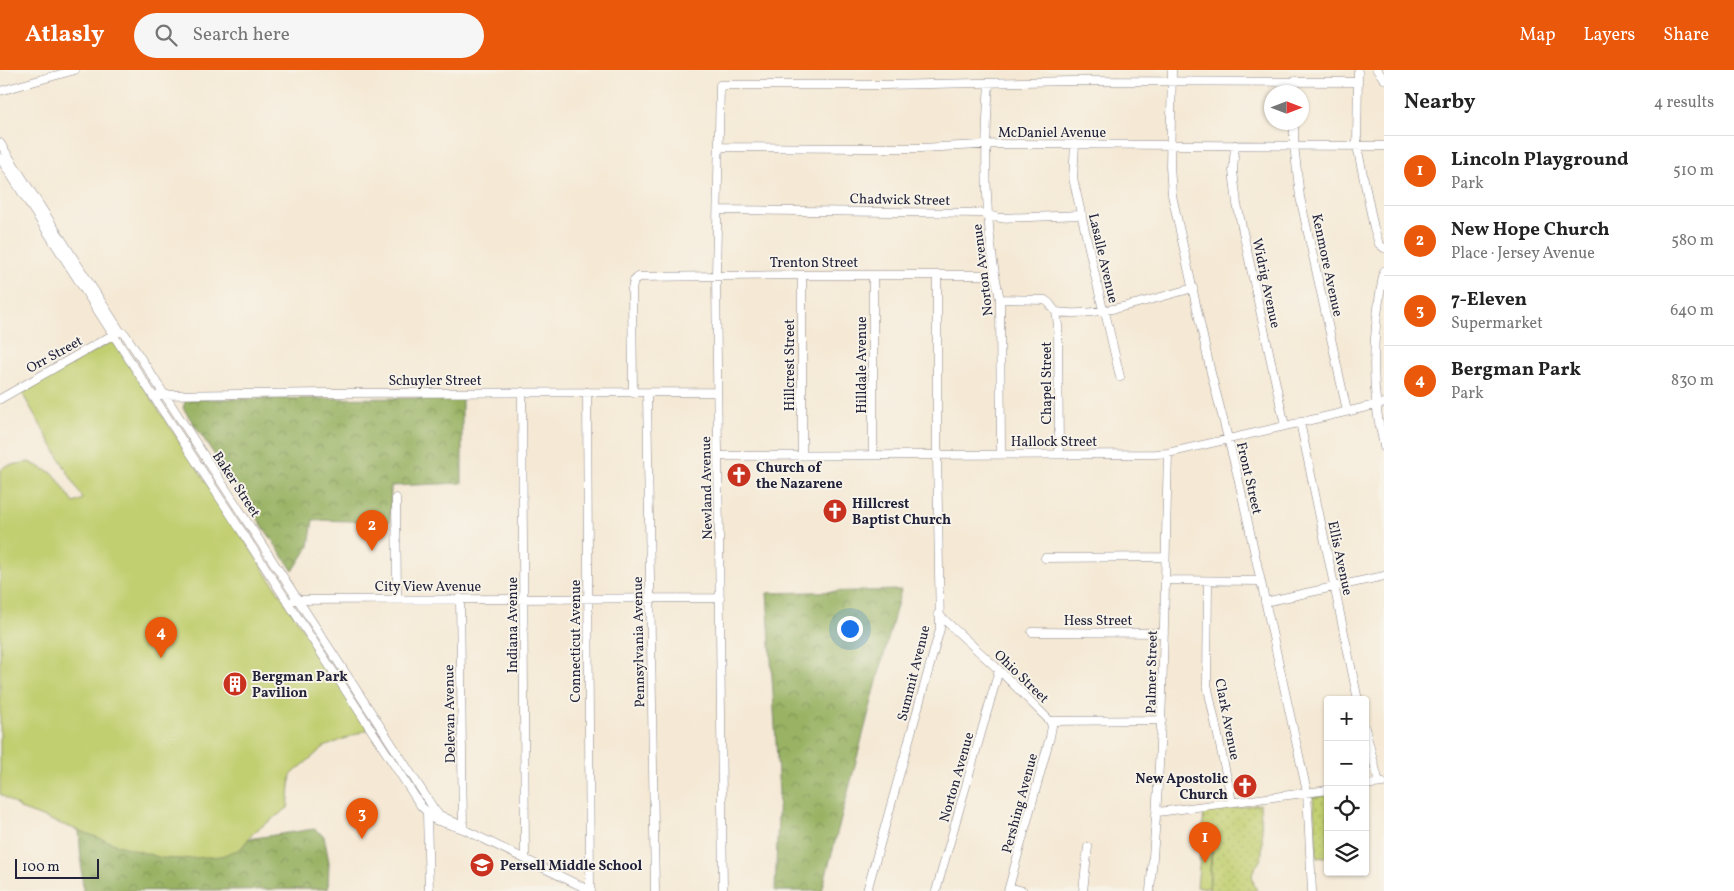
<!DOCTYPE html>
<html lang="en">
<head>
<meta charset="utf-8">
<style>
	:root { --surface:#fff; --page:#f6f6f6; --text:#222; --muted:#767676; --line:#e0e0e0; --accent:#ea580c }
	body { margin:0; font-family:Vollkorn,serif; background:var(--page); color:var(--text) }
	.controls { position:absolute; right:15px; bottom:15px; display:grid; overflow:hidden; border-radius:5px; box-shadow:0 1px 4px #0004 }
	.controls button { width:45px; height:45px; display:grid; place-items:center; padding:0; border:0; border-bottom:1px solid var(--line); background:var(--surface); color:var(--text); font:25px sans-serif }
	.compass { position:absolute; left:1264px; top:15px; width:45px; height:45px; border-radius:50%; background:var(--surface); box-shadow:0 1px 4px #0004; rotate:90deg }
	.scale { position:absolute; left:15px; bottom:12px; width:84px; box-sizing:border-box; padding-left:5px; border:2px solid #22223b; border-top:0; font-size:14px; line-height:18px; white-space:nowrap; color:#22223b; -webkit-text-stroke:4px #f7f3e8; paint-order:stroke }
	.you { position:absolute; left:849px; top:558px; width:18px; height:18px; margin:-12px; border:4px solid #fff; border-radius:50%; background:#1a73e8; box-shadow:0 0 0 8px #1a73e833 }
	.badge { display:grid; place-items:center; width:32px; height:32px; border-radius:50%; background:var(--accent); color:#fff; font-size:16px; font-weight:700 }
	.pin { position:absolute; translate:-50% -41px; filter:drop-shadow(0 1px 2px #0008) }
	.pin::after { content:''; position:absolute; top:26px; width:18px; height:15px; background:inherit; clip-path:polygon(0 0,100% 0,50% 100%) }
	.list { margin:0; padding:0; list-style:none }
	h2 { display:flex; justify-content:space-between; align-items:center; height:65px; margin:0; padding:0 20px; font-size:21px }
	h2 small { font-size:16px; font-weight:400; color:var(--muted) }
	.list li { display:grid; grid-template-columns:32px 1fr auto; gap:15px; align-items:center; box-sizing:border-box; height:70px; padding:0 20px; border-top:1px solid var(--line) }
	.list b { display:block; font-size:19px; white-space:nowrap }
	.list p { margin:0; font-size:16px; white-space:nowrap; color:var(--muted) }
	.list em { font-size:16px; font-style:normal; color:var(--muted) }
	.icon { flex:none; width:28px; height:28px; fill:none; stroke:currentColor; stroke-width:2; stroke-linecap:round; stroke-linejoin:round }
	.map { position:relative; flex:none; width:1384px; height:821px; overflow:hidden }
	header { display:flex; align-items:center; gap:30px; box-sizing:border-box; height:70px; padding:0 25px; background:var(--accent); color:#fff }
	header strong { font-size:24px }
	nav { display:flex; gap:28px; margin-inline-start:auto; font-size:18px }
	.search { width:350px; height:45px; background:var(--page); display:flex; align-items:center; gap:12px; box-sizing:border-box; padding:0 18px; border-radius:28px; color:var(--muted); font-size:19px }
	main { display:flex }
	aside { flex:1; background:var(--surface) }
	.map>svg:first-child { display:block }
</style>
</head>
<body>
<header>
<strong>Atlasly</strong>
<div class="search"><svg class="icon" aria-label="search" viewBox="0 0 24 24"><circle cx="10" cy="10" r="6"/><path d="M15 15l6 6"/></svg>Search here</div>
<nav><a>Map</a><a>Layers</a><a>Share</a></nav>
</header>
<main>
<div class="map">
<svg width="1384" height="821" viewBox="0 0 1384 821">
	<defs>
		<pattern id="grass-dots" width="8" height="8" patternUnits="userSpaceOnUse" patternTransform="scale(1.25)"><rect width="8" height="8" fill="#c2cf71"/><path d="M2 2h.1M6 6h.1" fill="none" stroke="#a6b163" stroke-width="1.8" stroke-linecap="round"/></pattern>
		<pattern id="forest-crowns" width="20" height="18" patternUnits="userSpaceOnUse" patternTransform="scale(1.25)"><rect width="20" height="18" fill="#99b263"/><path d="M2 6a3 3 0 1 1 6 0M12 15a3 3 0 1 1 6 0" fill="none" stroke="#7c9053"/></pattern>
	</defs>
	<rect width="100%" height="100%" fill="#f7f3e8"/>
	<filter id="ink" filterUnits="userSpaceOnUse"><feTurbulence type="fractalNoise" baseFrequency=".02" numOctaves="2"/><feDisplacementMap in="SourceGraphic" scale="10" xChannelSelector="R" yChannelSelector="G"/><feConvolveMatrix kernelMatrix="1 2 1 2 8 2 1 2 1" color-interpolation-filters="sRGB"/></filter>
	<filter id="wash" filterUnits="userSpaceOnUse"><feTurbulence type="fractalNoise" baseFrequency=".0096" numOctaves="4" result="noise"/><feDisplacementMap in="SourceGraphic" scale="20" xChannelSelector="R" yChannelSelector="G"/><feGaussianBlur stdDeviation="1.12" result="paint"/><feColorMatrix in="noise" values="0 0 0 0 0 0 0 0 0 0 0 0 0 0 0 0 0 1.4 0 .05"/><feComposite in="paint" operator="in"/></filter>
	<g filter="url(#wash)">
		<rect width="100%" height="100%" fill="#f5e9d5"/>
		<path fill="url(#grass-dots)" stroke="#727856" d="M1328,725V786L1317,788L1313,727Z
			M1260,734C1261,750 1263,766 1262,782C1262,799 1244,795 1257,821H1209L1213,768L1202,767L1204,742Z"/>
		<path fill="url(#forest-crowns)" stroke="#5e6a4f" d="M462,328V413L391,416L390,452L313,450L309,476L293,501L183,338L186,329Z
			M901,520L822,821H775L779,723L767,523Z
			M314,759L324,766L329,792L328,819L83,821L79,760L121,776L180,789L240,779L248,769Z"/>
		<path fill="#c2cf71" stroke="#727856" d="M111,272H114L369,659L324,677L291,705L288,738L254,762L240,779L221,786L180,789L162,788L121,776L23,740L0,724V401L5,396L29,392L54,404L74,433L83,429L22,323Z
			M1202,768H1212L1209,818L1197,817Z"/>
	</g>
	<g filter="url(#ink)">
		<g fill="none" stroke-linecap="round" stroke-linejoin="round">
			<defs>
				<path id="minor" d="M1172,0L1170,96L1172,125L1211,303L1238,407L1307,722L1312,821
					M1377,0L1384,9
					M1358,2L1357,76L1374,158L1379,174L1384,178
					M989,13C984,84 984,159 1000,229L1001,384
					M0,21L75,0
					M1295,22L1296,11
					M1294,52V75L1300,127L1347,341
					M0,73L120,261L125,264L434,739L438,744L458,754
					M1075,74L1073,108L1103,240L1106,246L1120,307
					M1235,75L1233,101L1237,134L1285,356
					M719,77L867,78H921L999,74L1384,76
					M0,88L114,266L421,736L435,750L463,759L591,821
					M718,140L981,143L1000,148L1082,145
					M1384,201C1375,246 1371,294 1377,339C1378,352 1382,364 1384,377
					M1000,229L1045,230L1049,233L1056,242C1098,248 1152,229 1193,218
					M1056,242L1058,255L1059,384
					M522,322L525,789
					M587,322L590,820
					M633,323L632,219L634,211L638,207L802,205H995
					M647,323L655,821
					M159,325L328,323L717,322
					M0,329L116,263
					M1300,352L1358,630
					M802,385V205
					M873,385V205
					M718,386L1155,384L1168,383L1384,333
					M396,428L397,528
					M1045,488L1165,487
					M1165,510L1260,511
					M1208,511L1207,614L1232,732
					M460,528L463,759
					M294,530L720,528
					M1265,532L1384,506
					M938,544L999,600L1050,651L1162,650
					M1032,562L1164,563
					M1365,658L1379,713
					M1365,715L1383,713
					M1158,742L1328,720
					M427,743L429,821
					M1009,817L1023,821
					M723,821L716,205L720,15H885L1073,11L1358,12
					M867,821L940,559L937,384V205
					M936,821L999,600
					M1008,821L1050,667L1052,656L1050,651
					M1083,821L1088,777
					M1150,821C1164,675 1164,529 1168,383"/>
			</defs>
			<use href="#minor" stroke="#8c8688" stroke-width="9"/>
			<use href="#minor" stroke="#fff" stroke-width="8"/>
		</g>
	</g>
	<defs>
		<symbol id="church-disc" viewBox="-11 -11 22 22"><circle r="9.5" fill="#c8321e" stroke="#f7f3e8"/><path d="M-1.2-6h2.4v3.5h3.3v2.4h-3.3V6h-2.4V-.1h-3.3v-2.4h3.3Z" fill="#fff"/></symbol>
		<symbol id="building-disc" viewBox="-11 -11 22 22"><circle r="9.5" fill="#c8321e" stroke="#f7f3e8"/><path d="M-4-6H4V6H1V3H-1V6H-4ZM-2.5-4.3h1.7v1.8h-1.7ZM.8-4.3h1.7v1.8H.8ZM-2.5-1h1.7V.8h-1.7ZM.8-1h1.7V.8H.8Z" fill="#fff"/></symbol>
		<symbol id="school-disc" viewBox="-11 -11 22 22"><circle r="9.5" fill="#c8321e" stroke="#f7f3e8"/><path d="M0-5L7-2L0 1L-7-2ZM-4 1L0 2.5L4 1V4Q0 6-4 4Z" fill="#fff"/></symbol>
	</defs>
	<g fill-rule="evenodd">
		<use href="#church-disc" x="725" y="391" width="28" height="28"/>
		<use href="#church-disc" x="821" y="427" width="28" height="28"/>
		<use href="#building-disc" x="221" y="600" width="28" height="28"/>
		<use href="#church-disc" x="1231" y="702" width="28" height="28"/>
		<use href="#school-disc" x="468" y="781" width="28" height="28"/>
	</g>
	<g text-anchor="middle" stroke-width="4" stroke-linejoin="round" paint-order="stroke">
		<g font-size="14" fill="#22223b" stroke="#f7f3e8">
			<text x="1052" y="67">McDaniel Avenue</text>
			<text transform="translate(900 129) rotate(1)" y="5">Chadwick Street</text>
			<text transform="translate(1104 188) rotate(77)" y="5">Lasalle Avenue</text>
			<text x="814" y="197">Trenton Street</text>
			<text transform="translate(1328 195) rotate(78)" y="5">Kenmore Avenue</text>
			<text transform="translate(982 200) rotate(-97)" y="5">Norton Avenue</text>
			<text transform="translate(1267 213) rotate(78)" y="5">Widrig Avenue</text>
			<text transform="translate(54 284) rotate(-29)" y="5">Orr Street</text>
			<text transform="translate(789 295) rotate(-90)" y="5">Hillcrest Street</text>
			<text transform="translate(861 295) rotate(-90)" y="5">Hilldale Avenue</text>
			<text x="435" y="315">Schuyler Street</text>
			<text transform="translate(1046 313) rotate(-90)" y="5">Chapel Street</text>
			<text x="1054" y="376">Hallock Street</text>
			<text transform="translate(1250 408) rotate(77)" y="5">Front Street</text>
			<text transform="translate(237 414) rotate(57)" y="5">Baker Street</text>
			<text transform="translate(706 418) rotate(-91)" y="5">Newland Avenue</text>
			<text transform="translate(1341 488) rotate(78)" y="5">Ellis Avenue</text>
			<text x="428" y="521">City View Avenue</text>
			<text x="1098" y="555">Hess Street</text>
			<text transform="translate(512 555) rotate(-90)" y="5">Indiana Avenue</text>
			<text transform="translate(575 571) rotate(-90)" y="5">Connecticut Avenue</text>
			<text transform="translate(638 572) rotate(-91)" y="5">Pennsylvania Avenue</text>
			<text transform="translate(1151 602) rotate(-89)" y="5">Palmer Street</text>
			<text transform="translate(913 603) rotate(-76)" y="5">Summit Avenue</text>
			<text transform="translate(1022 606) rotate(44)" y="5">Ohio Street</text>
			<text transform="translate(449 644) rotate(-91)" y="5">Delevan Avenue</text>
			<text transform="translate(1228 649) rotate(79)" y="5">Clark Avenue</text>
			<text transform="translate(956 707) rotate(-74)" y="5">Norton Avenue</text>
			<text transform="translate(1019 733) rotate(-75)" y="5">Pershing Avenue</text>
		</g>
		<g font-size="14" font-weight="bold" fill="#22223b" stroke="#f7f3e8" text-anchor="start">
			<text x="756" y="402">Church of<tspan x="756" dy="16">the Nazarene</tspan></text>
			<text x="852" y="438">Hillcrest<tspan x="852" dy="16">Baptist Church</tspan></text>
			<text x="252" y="611">Bergman Park<tspan x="252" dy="16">Pavilion</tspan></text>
			<text x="1228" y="713" text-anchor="end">New Apostolic<tspan x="1228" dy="16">Church</tspan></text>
			<text x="500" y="800">Persell Middle School</text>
		</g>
	</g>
</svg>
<div class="controls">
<button>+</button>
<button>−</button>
<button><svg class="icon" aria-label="locate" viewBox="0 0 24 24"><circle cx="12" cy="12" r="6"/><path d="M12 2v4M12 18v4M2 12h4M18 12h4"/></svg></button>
<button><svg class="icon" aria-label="layers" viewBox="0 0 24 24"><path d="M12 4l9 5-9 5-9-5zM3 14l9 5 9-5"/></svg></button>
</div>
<svg class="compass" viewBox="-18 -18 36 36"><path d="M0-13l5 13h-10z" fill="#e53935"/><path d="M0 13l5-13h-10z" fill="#767676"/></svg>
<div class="scale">100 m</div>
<div class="you"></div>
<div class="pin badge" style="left:1205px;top:793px">1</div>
<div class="pin badge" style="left:372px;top:481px">2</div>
<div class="pin badge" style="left:362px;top:769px">3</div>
<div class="pin badge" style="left:161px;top:588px">4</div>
</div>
<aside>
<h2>Nearby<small>4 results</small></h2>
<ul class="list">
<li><span class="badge">1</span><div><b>Lincoln Playground</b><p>Park</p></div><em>510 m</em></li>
<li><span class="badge">2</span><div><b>New Hope Church</b><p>Place · Jersey Avenue</p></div><em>580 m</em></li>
<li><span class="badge">3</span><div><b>7-Eleven</b><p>Supermarket</p></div><em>640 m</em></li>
<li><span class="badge">4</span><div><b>Bergman Park</b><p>Park</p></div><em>830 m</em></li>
</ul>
</aside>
</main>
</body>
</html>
